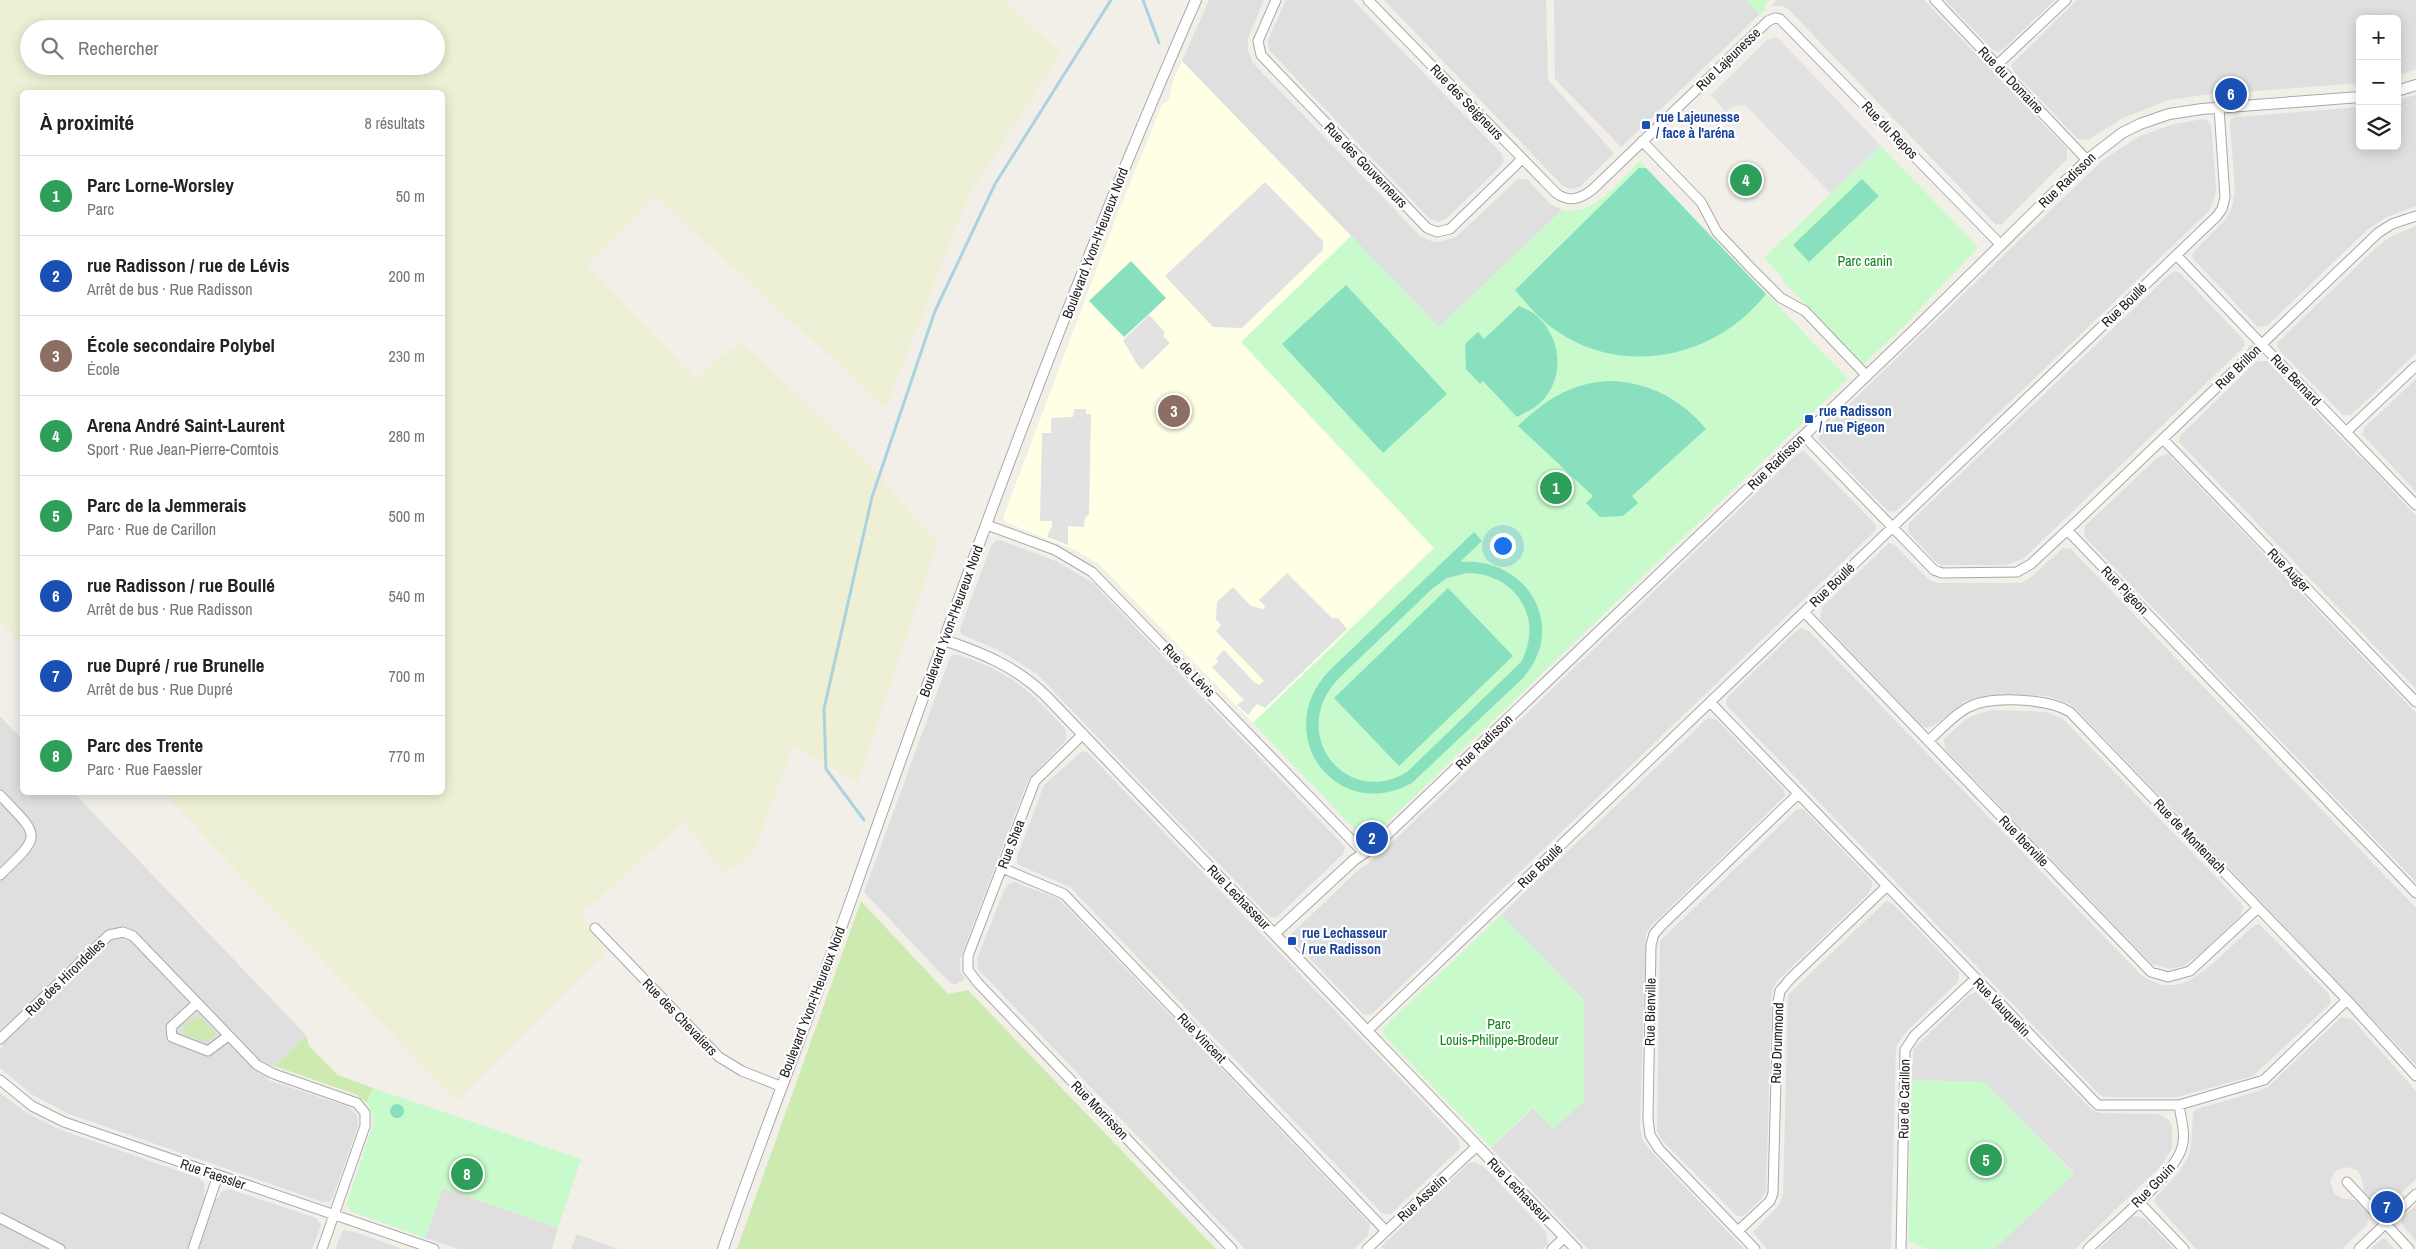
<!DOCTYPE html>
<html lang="fr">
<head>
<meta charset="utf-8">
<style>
	:root { --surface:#fff; --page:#f6f6f6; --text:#222; --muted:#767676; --line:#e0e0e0; --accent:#ea580c }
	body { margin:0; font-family:"Archivo Narrow",sans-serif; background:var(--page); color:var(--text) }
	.controls { position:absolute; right:15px; top:15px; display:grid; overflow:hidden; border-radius:8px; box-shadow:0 2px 12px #0003 }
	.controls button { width:45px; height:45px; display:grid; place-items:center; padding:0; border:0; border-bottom:1px solid var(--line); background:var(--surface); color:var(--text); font:25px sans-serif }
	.you { position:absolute; left:1502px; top:545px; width:18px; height:18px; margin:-12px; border:4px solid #fff; border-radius:50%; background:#1a73e8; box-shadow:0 0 0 8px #1a73e833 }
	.badge { display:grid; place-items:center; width:32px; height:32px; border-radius:50%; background:var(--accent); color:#fff; font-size:16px; font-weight:700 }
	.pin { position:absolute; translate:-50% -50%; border:2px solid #fff; box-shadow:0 1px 5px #0006 }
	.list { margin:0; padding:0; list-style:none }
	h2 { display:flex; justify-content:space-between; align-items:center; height:65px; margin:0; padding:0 20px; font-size:21px }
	h2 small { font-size:16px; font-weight:400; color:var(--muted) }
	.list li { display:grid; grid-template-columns:32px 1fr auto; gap:15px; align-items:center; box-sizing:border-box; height:80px; padding:0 20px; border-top:1px solid var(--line) }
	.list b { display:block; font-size:19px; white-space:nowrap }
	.list p { margin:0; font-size:16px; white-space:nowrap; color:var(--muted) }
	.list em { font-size:16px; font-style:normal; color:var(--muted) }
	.icon { flex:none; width:28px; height:28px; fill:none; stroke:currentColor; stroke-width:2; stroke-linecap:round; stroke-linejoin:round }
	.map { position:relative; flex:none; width:2416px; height:1249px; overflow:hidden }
	.search { position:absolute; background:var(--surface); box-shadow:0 2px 12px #0003; left:20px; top:20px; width:425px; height:55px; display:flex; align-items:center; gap:12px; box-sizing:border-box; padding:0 18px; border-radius:28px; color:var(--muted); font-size:19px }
	.panel { position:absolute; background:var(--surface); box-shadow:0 2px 12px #0003; left:20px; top:90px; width:425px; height:705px; border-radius:8px }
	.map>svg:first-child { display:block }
</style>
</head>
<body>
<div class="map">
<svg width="2416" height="1249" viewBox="0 0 2416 1249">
	<rect width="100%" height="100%" fill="#f2efe9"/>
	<path fill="#e0dfdf" d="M1209,0H1264L1248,38V50L1253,63L1420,236L1431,241L1440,242L1456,237L1518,179H1527L1550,204L1562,210L1439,327L1182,61Z
		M1286,0H1353L1501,153L1504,159L1502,165L1447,218L1439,222L1430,219L1269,50L1268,40Z
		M1384,0H1546L1548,80L1614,153L1580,187L1570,189L1563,186Z
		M1554,0H1746L1760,14L1621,147L1555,79Z
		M1777,0H1924L2067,149V159L2002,224H1995L1789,10L1783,6H1771Z
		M1945,0H2055L2003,49L1997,52L1992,49Z
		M2077,0H2416V69L2397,76V19H2360V83L2203,95L2169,100L2123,118L2088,140L2078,139L2014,72L2011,65Z
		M2416,95V206L2385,218L2367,230L2267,326L2258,327L2194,260L2192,256L2194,251L2225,220L2232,207L2235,191L2230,123L2231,119L2236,117L2360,107V146H2397V100Z
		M2203,119L2208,121L2211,125L2216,186L2215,197L2209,211L1897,510L1894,512L1888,511L1819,440V433L2104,159L2140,136L2174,124Z
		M2416,226V353L2351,415H2343L2280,351L2277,346L2278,342L2379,245L2392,236Z
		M2176,271L2180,273L2242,338L2245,344L2242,349L2023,559L2006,565H1941L1937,563L1908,532L1909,523L2171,273Z
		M2261,361H2267L2359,457L2365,461L2416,516V689L2179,442L2180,436L2256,362Z
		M2416,379V492L2362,434L2365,427Z
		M1804,451L1875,524L1876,530L1372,1014L1364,1015L1297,945L1290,935L1355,873L1378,856L1797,454Z
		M2168,454L2416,713V882L2084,536L2085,526L2158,457Z
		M1000,540L1058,562L1093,583L1345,847L1343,854L1277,917L1273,918L1268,915L1037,674L1004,653L961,634L960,629L991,546L996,541Z
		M1889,543L1895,545L1929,580L1937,583H2021L2030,578L2063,548L2071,549L2416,908V1065L2215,853L2076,709L2068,703L2047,696L1989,695L1965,701L1933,726L1926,728L1920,724L1820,619L1822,607Z
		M1802,628L1809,631L2143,977L2162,985H2176L2189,981L2213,964L2254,925L2259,924L2329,994L2331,1001L2329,1005L2253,1076L2177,1097H2106L2100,1095L1726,705L1727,698L1795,632Z
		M953,655H959L988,666L1013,680L1031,694L1064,727L1066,733V740L1028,780L960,959V970L965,979L955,985L949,982L864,892L949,660Z
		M1994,710L2047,712L2063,719L2241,903L2243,908L2241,915L2203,951L2184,966L2171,969L2152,964L1945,749L1944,739L1965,720L1977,714Z
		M0,716L22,739V792L74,793L306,1035L274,1066L268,1080L349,1107L357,1115L358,1126L333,1197L329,1202H322L69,1114L31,1094L0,1068V1050L3,1046L0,1042Z
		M1708,718L1716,719L1784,790L1785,796L1651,926L1646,933L1640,1127L1642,1139L1650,1150L1744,1249H1588L1491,1148L1533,1108L1553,1129L1584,1101V1000L1501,915Z
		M1082,751L1087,752L1458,1139L1460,1146L1458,1150L1391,1214H1384L1379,1210L1070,887L1019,865L1017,862V857L1044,785Z
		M1797,809H1803L1872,881V886L1868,894L1777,981L1772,990L1766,1191L1761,1199L1743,1216H1737L1661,1139L1657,1131L1660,941Z
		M1015,882L1059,899L1370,1224L1368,1236L1354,1249H1245L978,969L977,959L1004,890L1008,884Z
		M1886,901L1892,903L1959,972V978L1957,983L1904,1034L1896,1047L1891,1249H1767L1753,1232L1779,1205L1783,1196L1788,995Z
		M1976,992L2092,1110L2100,1113L2159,1114L2169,1120L2172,1126V1148L2162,1165L2075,1249H1994L2074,1173L1984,1082L1911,1080L1914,1048L1969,995Z
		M2341,1017L2352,1019L2416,1091V1179L2388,1206L2382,1207L2377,1205L2364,1192L2362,1179L2357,1170L2346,1167L2335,1171L2330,1181L2334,1193L2341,1198L2355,1200L2367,1212L2369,1219L2366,1226L2342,1249H2196L2154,1202L2156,1197L2179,1172L2188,1158L2191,1145L2193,1113L2196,1109L2256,1092L2269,1086Z
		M0,1093L27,1113L61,1130L199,1178L205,1184L204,1195L217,1199L221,1192L229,1189L316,1218L321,1225L312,1249H0Z
		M1475,1162L1484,1167L1546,1232L1548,1244L1542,1249H1383L1381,1247L1469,1163Z
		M443,1188L558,1228L552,1249H458L425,1238Z
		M2416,1205V1241L2401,1223L2403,1216Z
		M2137,1216L2145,1219L2174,1249H2099L2132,1217Z
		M343,1230L355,1232L403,1249H335Z
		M577,1234L618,1249H571Z
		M2382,1239H2385L2395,1249H2370Z"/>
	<path fill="#ffffe5" d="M1182,61L1351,236L1242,343L1434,548L1253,723L1100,565L1075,550L1007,523L1003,518L1115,220L1162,105L1169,100L1174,78Z"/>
	<path fill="#eef0d5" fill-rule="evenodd" d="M0,0H1003L1062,53L970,192L886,408L655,196L587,265L696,378L741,341L867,462L937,543L858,783L793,746L754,852L724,874L684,822L581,914L606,953L457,1102L163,793L442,792V92H22V645L0,622ZM29,29H436V66H29Z"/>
	<path fill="#cdebb0" d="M861,901L948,994L968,990L1216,1249H737Z
		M193,1018H201L214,1031V1038L206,1042L185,1035L183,1028Z
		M306,1035L309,1046L338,1075L373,1088L367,1103L355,1094L274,1066Z"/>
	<path fill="#c8facc" d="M1746,0H1770L1764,5L1766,9L1760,14Z
		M1881,146L1978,247L1906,324L1863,365L1783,281V278L1764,258Z
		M1640,161L1848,379L1371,838L1365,840L1253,723L1434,548L1241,342L1351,236L1439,327L1562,210C1594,217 1619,181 1640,161Z
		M1501,915L1584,1000V1101L1553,1129L1532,1108L1491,1147L1385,1037L1383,1031L1384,1027Z
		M1911,1080L1984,1082L2074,1174L1994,1249H1927L1908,1241Z
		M373,1088L581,1159L558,1228L443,1188L425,1238L350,1211L347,1203L372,1128L373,1116L367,1103Z"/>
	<path fill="#88e0be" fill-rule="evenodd" d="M1639,168H1646L1766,294C1716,358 1623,378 1555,330C1539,319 1527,304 1515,290Z
		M1862,179L1879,196L1809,262L1793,245Z
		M1131,261L1166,298L1124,337L1089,301Z
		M1346,285L1447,394L1383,453L1282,344Z
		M1519,306C1525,309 1531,311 1536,315C1564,340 1566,385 1534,408C1529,411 1522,414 1517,417L1483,381L1480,384L1466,369L1465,344L1478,332L1484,339Z
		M1609,381C1649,382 1681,399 1706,429L1632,496L1638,503L1623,516L1600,517L1586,503L1593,496L1518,426C1545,400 1571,383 1609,381Z
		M1474,532L1482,541L1460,562C1526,556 1569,626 1523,678L1412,783C1335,825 1269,732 1330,670ZM1467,573C1515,573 1545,618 1521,662L1407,772C1346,809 1286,733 1339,678L1433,588L1447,578Z
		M1448,588L1513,656L1399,766L1334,698Z
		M390 1111a7 7 0 1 1 14 0a7 7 0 1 1-14 0Z"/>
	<path fill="#e2e2e2" d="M1777,37L1881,146L1831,194L1745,105L1733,106L1726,112L1711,95L1767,40Z
		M1265,182L1323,241V250L1242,328L1213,327L1165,276Z
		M1149,315L1164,331V337L1170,343L1142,370L1137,364L1123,340Z
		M1074,409H1086V414H1091L1089,514L1085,518L1084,527L1068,526V545L1047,537L1050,529L1052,528V521H1040L1042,433H1051V418L1073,417Z
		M1287,573L1332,618H1338L1347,629L1265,708L1257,704L1248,715L1237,705L1244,700L1212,667L1218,662L1216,658L1224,650L1255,683L1259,685L1264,681L1216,631L1221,625L1216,619L1217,602L1233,587L1251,606L1264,609L1265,606L1259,600Z"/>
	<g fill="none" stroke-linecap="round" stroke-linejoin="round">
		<path stroke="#aad3df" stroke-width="3" d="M1143,0L1159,43
			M864,820L826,769L824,709L872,497L935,311L995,184L1111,0"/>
		<defs>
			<path id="minor" d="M1276,0L1258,41L1261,55L1427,228L1437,232L1450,229L1522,159
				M1368,0L1556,193C1569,203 1581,199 1593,189L1768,21L1775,18L1780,19L2001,245
				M1935,0L2087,160
				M1997,65L2066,0
				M1642,141L1701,202L1717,232L1751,268L1781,298L1805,311L1867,376
				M2176,255L2416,505
				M2346,432L2416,366
				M1804,436L1934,570L1942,573L2017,572L2031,564L2077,521L2378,233L2392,224L2416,216
				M2163,439L2416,702
				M987,525L1055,550L1092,572L1364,853
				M2067,530L2416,893
				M1804,612L2151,972L2168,977L2190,971L2258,908
				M1710,702L2098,1105H2179L2264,1080L2347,1000
				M1083,734L1035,781L968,956V970L978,983L1232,1249
				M1928,741C1941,730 1954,714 1969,707C1992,695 2049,699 2070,712L2347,1000L2416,1076
				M0,795C40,837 43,834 0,875
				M1002,868L1064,894L1386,1231
				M595,928L719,1057L742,1071L780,1086
				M197,1003L171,1027L172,1037L208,1051L228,1036
				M1367,1031L2217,216L2222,209L2225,197L2219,108
				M0,1039L109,935L123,932L133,936L257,1065L274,1074L357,1103L365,1113V1126L322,1249
				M0,1080L32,1106L64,1122L434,1249
				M2347,1182L2409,1249
				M2138,1201L2184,1249
				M0,1218L60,1249
				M1738,1231L1770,1201L1773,1193L1778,1003L1780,991L1791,978L1887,886
				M193,1249L218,1175
				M1367,1249L1477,1146
				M1552,1249L1565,1237
				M1755,1249L1659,1149L1650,1135L1648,1119L1651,945L1654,934L1662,925L1798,794
				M1901,1249L1905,1050L1914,1036L1975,979
				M2088,1249C2111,1227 2175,1175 2182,1147C2186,1134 2181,1119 2179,1105
				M2359,1249L2416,1194"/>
			<path id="tertiary" d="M2397,91L2416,85
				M944,640C982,653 1015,666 1045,695L1576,1249
				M1274,934L1354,860L1377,844L1910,334L2087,160L2122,133L2140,124L2169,114L2202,109L2360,97
				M723,1249C765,1126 814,1006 857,883C962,586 1069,289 1196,0"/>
		</defs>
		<use href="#minor" stroke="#a9a9a9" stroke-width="11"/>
		<use href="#tertiary" stroke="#a9a9a9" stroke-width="12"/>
		<use href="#minor" stroke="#fff" stroke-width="9"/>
		<use href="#tertiary" stroke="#fff" stroke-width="10"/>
	</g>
	<g fill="#1a4fb4" stroke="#fff" stroke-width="2">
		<rect x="1641" y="120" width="10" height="10" rx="2.5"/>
		<rect x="1804" y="414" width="10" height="10" rx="2.5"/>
		<rect x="1287" y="936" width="10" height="10" rx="2.5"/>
	</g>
	<g text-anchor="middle" stroke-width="4.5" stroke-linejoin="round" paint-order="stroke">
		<g font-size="14" fill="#222" stroke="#fff">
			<text transform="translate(1728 59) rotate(-44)" y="5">Rue Lajeunesse</text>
			<text transform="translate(2011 80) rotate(46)" y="5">Rue du Domaine</text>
			<text transform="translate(1467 102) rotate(46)" y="5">Rue des Seigneurs</text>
			<text transform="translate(1890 130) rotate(46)" y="5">Rue du Repos</text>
			<text transform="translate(1366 165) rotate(46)" y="5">Rue des Gouverneurs</text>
			<text transform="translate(2067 180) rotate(-44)" y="5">Rue Radisson</text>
			<text transform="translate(1095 243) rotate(-69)" y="5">Boulevard Yvon-l'Heureux Nord</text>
			<text transform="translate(2124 305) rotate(-44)" y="5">Rue Boullé</text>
			<text transform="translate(2238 367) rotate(-44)" y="5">Rue Brillon</text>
			<text transform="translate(2296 380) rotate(46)" y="5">Rue Bernard</text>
			<text transform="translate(1776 462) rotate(-44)" y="5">Rue Radisson</text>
			<text transform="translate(2289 570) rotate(46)" y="5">Rue Auger</text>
			<text transform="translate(1832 585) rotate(-44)" y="5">Rue Boullé</text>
			<text transform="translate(2125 590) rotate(46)" y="5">Rue Pigeon</text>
			<text transform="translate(951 621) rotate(-70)" y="5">Boulevard Yvon-l'Heureux Nord</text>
			<text transform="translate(1189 670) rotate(46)" y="5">Rue de Lévis</text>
			<text transform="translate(1484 742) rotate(-44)" y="5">Rue Radisson</text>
			<text transform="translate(2190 836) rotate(46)" y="5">Rue de Montenach</text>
			<text transform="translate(2024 841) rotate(46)" y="5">Rue Iberville</text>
			<text transform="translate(1011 844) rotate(-69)" y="5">Rue Shea</text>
			<text transform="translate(1540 866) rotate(-44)" y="5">Rue Boullé</text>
			<text transform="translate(1239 897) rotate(46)" y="5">Rue Lechasseur</text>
			<text transform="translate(65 977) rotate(-44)" y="5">Rue des Hirondelles</text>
			<text transform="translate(812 1002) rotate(-69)" y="5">Boulevard Yvon-l'Heureux Nord</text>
			<text transform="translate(2002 1007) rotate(46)" y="5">Rue Vauquelin</text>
			<text transform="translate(1650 1012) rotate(-89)" y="5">Rue Bienville</text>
			<text transform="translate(680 1017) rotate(46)" y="5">Rue des Chevaliers</text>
			<text transform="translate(1202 1038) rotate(46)" y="5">Rue Vincent</text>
			<text transform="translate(1777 1043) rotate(-88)" y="5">Rue Drummond</text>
			<text transform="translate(1904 1099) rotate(-89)" y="5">Rue de Carillon</text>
			<text transform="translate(1100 1110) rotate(46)" y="5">Rue Morrisson</text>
			<text transform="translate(213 1174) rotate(19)" y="5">Rue Faessler</text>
			<text transform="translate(2153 1185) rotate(-46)" y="5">Rue Gouin</text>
			<text transform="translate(1519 1190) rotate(46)" y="5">Rue Lechasseur</text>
			<text transform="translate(1422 1198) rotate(-43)" y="5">Rue Asselin</text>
		</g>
		<g font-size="14" font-weight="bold" fill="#164399" stroke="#fff" text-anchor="start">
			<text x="1656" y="122">rue Lajeunesse<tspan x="1656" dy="16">/ face à l'aréna</tspan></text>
			<text x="1819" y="416">rue Radisson<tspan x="1819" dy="16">/ rue Pigeon</tspan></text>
			<text x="1302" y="938">rue Lechasseur<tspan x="1302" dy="16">/ rue Radisson</tspan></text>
		</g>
		<g font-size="14" fill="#0c8416" stroke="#fff">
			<text x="1865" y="266">Parc canin</text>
			<text x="1499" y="1029">Parc<tspan x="1499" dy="16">Louis-Philippe-Brodeur</tspan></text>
		</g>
	</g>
</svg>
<div class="controls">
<button>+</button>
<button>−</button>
<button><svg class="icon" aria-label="layers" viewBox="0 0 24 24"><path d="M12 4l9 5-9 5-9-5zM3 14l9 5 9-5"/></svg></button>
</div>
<div class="you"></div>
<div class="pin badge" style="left:1556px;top:488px;background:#2e9e5b">1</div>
<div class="pin badge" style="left:1372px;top:838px;background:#1a4fb4">2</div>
<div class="pin badge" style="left:1174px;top:411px;background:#8d6e63">3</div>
<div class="pin badge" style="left:1746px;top:180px;background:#2e9e5b">4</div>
<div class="pin badge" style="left:1986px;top:1160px;background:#2e9e5b">5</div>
<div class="pin badge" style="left:2231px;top:94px;background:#1a4fb4">6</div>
<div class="pin badge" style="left:2387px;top:1207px;background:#1a4fb4">7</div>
<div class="pin badge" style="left:467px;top:1174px;background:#2e9e5b">8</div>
<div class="search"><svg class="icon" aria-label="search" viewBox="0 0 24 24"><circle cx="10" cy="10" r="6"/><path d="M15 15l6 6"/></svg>Rechercher</div>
<section class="panel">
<h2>À proximité<small>8 résultats</small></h2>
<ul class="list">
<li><span class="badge" style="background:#2e9e5b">1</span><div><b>Parc Lorne-Worsley</b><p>Parc</p></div><em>50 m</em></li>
<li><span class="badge" style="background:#1a4fb4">2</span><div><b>rue Radisson / rue de Lévis</b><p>Arrêt de bus · Rue Radisson</p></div><em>200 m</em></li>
<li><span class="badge" style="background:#8d6e63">3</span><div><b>École secondaire Polybel</b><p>École</p></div><em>230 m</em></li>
<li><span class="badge" style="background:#2e9e5b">4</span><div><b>Arena André Saint-Laurent</b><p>Sport · Rue Jean-Pierre-Comtois</p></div><em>280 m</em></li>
<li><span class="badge" style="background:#2e9e5b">5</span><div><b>Parc de la Jemmerais</b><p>Parc · Rue de Carillon</p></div><em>500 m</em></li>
<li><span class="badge" style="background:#1a4fb4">6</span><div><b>rue Radisson / rue Boullé</b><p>Arrêt de bus · Rue Radisson</p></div><em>540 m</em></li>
<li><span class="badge" style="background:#1a4fb4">7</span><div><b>rue Dupré / rue Brunelle</b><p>Arrêt de bus · Rue Dupré</p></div><em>700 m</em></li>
<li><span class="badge" style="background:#2e9e5b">8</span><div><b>Parc des Trente</b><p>Parc · Rue Faessler</p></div><em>770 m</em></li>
</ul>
</section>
</div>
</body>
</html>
